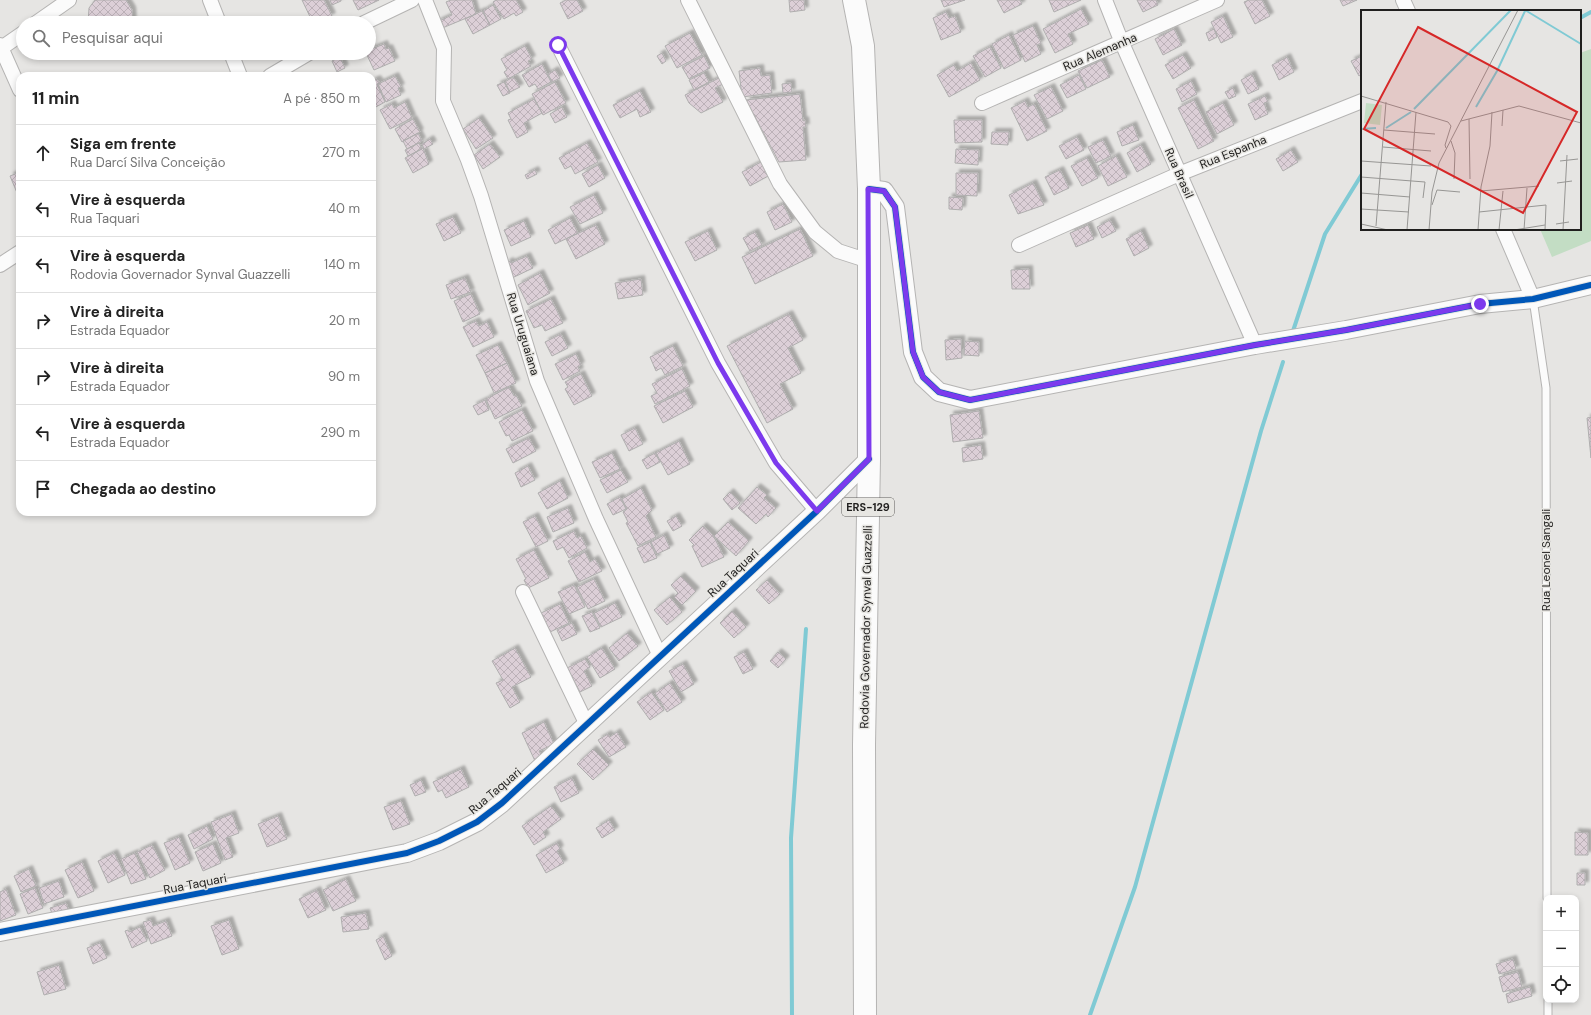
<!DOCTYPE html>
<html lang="pt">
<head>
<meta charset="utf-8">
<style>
	:root { --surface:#fff; --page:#f6f6f6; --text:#222; --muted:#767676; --line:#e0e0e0 }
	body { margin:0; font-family:"DM Sans",sans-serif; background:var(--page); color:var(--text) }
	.controls { position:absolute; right:12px; bottom:12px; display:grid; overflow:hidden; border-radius:8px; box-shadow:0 2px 6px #0003 }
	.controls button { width:36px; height:36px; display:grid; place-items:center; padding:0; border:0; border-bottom:1px solid var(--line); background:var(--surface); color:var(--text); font:20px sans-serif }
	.stop { position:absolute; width:12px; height:12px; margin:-9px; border:3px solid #7c3aed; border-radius:50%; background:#fff }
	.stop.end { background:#7c3aed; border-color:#fff; box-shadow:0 1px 4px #0008 }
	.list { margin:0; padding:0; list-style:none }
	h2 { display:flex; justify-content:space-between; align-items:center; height:52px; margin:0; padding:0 16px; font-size:17px }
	h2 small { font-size:13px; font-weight:400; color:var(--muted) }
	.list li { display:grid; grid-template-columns:26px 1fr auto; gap:12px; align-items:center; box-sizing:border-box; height:56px; padding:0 16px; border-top:1px solid var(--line) }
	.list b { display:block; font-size:15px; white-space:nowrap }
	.list p { margin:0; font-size:13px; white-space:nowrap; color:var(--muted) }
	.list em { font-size:13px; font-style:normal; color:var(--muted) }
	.icon { flex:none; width:22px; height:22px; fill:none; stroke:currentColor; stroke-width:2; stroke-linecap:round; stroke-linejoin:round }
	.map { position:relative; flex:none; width:1591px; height:1015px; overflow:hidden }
	.search { position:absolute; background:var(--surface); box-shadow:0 2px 6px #0003; left:16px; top:16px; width:360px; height:44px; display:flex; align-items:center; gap:10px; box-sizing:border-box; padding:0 14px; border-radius:22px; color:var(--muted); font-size:15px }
	.panel { position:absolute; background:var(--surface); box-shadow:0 2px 6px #0003; left:16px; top:72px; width:360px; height:444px; border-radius:12px }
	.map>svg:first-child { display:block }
</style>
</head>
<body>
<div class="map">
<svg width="1591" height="1015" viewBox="0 0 1591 1015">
	<defs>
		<pattern id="building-cross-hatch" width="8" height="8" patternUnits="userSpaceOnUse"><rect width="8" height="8" fill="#dccfd7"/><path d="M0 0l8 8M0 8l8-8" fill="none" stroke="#bcb1b8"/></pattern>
		<filter id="shadow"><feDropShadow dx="3.5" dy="-3.5" stdDeviation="1" flood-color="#0004"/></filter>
	</defs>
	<rect width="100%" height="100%" fill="#e6e5e3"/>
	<path fill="#c3ddc4" d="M1591,49V241L1552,257L1540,229H1580V53Z"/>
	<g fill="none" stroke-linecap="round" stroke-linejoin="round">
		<path stroke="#80cad4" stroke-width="4" d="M1580,18L1591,12
			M1293,331L1325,234L1362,174
			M792,1015L791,838L806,629
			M1090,1015L1135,887L1261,431L1283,362"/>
	</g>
	<path fill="url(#building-cross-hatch)" stroke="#afaeae" filter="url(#shadow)" d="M95,0H126L132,10L133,23H88L89,8Z
		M302,0H324L332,16L317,23H313Z
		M330,0H341V1L332,5Z
		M353,0H379L358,10Z
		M451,0H472L476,14L440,29L437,22L452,15L446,2Z
		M496,0H516L523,12L516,16L514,13L504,19L493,2Z
		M566,0H577L583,11L568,19L560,3Z
		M789,0H804L805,10L790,12Z
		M941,0H965L944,7Z
		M997,0H1020L1022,4L1004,13Z
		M1049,0H1081L1054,12Z
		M1137,0H1156L1158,5L1143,12Z
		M1249,0H1262L1270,16L1255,24L1244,2Z
		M1340,0H1357L1343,6Z
		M493,5L501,19L490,25L483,11Z
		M1081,9L1089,24L1068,34L1073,44L1055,53L1043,29Z
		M482,11L490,25L473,34L465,19Z
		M946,12L949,18L955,16L961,32L941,40L933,18Z
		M1223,16L1233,37L1221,43L1211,22Z
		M1033,26L1041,43L1037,45L1041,54L1025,62L1013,35Z
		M1174,29L1182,45L1163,55L1155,39Z
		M1214,29L1217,37L1209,41L1206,33Z
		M690,33L702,55L677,68L665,46Z
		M1009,35L1021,60L1004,69L992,44Z
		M384,44L386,49L389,48L395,61L374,70L366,53H369V50Z
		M525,46L532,59L528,61L531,66L508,79L504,72L507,70L501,59Z
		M990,47L1001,68L985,77L973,56Z
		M662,53L666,61L662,64L657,56Z
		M1183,55L1191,68L1173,79L1165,65Z
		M704,56L710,68L689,79L682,67Z
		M1362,56V74L1359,76L1351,61Z
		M340,57L345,68L337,72L332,61Z
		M1287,57L1294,72L1279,80L1272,65Z
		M1102,60L1110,77L1087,88L1078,71Z
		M971,63L980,80L949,97L937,75L954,65L957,71Z
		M542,64L551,82L538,89L535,84L529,87L522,75Z
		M760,68L761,76L770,75L772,93L742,97L739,71Z
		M555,70L560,78L552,82L548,74Z
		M704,73L709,82L694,90L689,80Z
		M1252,74L1259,89L1248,94L1241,80Z
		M1079,75L1086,89L1067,98L1060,85Z
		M395,76L401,87L398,88L401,95L386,102L378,84Z
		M721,77L725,83L715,88L723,102L701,113L689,103L685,95Z
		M511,78H514L520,87L510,92L505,82Z
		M377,79L380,83L377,84L385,102L374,108L372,105V81Z
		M1191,81L1197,94L1182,102L1176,89Z
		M504,82L510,93L503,96L497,85Z
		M555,82L566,103L543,115L532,94Z
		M791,83L792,92L783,93L782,84Z
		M1051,87L1063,111L1047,119L1034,95Z
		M1233,88L1236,96L1229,99L1225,92Z
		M640,91L651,112L640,117L637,109L620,118L613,105Z
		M800,94L803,121L805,120L806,127H803L806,160L779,162L746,100Z
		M1265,96L1268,102L1264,103L1268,114L1255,120L1248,104Z
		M534,99L542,113L524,123L528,132L517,138L508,120L511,119L508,113Z
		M1194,100L1214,141L1198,149L1178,108Z
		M1025,101L1028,107L1034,104L1047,131L1027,141L1011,108Z
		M405,102L412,118L390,129L380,110L392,104L394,108Z
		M1223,103L1234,125L1217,134L1206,112Z
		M562,107L567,117L555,123L550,114Z
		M479,118L493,138L476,149L463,129Z
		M413,119L420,132L402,142L395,129Z
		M954,120H982V142L955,143Z
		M1133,125L1139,140L1122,146L1117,132Z
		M992,132H1009L1008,145L991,144Z
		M418,133L422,141L407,149L403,141Z
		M1077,137L1084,150L1066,159L1059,146Z
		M430,139L433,144L424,149L422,144Z
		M1103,140L1111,156L1096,163L1088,147Z
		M419,143L422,149L408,156L405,150Z
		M587,143L598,162L575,174L571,166L565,169L559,158Z
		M490,144L500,157L483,169L474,155Z
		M1141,145L1151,164L1137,172L1127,153Z
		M423,148L429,164L413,173L405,158Z
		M956,149L979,150L978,165L955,163Z
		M1291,150L1298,162L1283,171L1276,159Z
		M1116,156L1127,177L1108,186L1098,166Z
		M1087,158L1098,178L1082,186L1071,166Z
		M763,161L770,175L750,186L742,172Z
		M598,165L605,178L589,187L582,174Z
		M535,170L537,174L527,179L525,175Z
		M1060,170L1069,188L1054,195L1045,177Z
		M20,172V200L10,176Z
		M956,173H978L977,196L956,195Z
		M1033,183L1044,205L1018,214L1009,195Z
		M594,195L603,213L580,224L570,207Z
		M949,197L963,198L962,210L949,209Z
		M783,204L792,222L775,230L767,212Z
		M453,217L461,233L444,241L436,224Z
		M570,218L578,233L555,244L548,230Z
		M1110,220L1116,231L1102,238L1097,227Z
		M524,221L531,237L511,246L504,230Z
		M596,225L605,244L576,259L566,239Z
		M1088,225L1094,239L1076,247L1070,233Z
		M800,229L813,256L755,284L742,257Z
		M708,231L717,250L695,261L685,242Z
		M1141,231L1149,248L1134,256L1126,239Z
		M755,232L762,245L750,251L743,238Z
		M527,256L533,268L512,278L506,263L510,261L511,263Z
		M1029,269L1030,289H1012L1011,270Z
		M540,273L550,293L528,305L518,285Z
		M465,278L471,292L451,299L446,285Z
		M641,279L643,295L618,299L615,283Z
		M471,294L480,314L463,322L454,301Z
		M551,299L563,323L545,331L542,325L534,328L526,311Z
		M789,314L803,340L788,348L801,373L780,384L793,409L767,423L727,346Z
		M476,321L479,326L487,322L494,337L473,347L463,327Z
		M561,334L568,348L552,356L545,342Z
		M961,339L962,358L946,360L945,340Z
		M965,341L979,342V356L964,355Z
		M498,345L507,363L485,373L476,355Z
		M673,346L683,366L665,375L661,368L656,371L650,357Z
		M576,354L581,365L578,367L580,371L563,380L555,364Z
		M507,363L516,383L494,393L485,373Z
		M682,369L690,386L655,404L651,396L657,393L652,384Z
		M581,374L592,396L574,405L565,389L568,387L565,382Z
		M509,387L514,396L516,395L522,406L495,419L486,399Z
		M685,391L693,407L663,423L654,406Z
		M485,400L489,410L478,415L473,406Z
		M522,410L533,431L512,441L509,435L506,436L499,422Z
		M979,411L983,438L953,442L950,415Z
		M1591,417V458L1587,418Z
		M635,428L643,444L629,451L621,435Z
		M529,438L536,451L513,463L506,449Z
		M679,441L690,464L668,475L656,453Z
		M981,445L983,459L963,462L962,448Z
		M612,453L620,469L600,478L592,462Z
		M655,453L660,462L647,469L642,460Z
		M528,466L535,480L521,487L515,473Z
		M621,470L628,482L607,493L600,480Z
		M560,481L568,498L547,509L538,493Z
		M757,487L767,495L764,498L776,508L768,517L766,514L756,524L738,508Z
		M641,488L652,510L646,516L656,537L638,546L626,523L628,522L623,512L627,509L622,499Z
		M730,492L740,503L732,510L723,499Z
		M620,497L626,509L613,515L607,504Z
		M568,508L574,523L553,532L547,517Z
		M535,516L548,541L536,547L523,522Z
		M676,516L682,526L673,531L667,521Z
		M728,522L749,541L736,556L714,536Z
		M703,526L713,535L724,557L702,567L692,546L694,545L689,540Z
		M574,531L577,538L581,536L587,548L569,558L563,547L557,550L553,541Z
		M664,535L670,548L657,554L651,542Z
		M650,542L657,558L644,563L637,548Z
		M534,550L549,578L528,588L524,580L526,579L516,559Z
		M585,552L590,562L595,559L602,571L579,582L568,561Z
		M681,576L696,591L682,605L674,597L678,593L671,585Z
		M594,579L605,601L588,609L577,587Z
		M767,580L780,594L769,604L756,590Z
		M574,585L585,607L569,614L558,592Z
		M670,597L682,612L667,625L654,610Z
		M615,603L622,617L601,627L594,613Z
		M560,604L569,623L550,632L541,613Z
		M732,611L746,627L734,638L720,623Z
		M592,612L600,628L590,632L582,616Z
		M572,623L577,634L562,641L557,630Z
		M627,633L638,646L619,661L609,648Z
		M515,648L531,677L512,687L520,702L510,708L496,683L503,680L492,661Z
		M602,648L615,669L600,678L587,657Z
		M744,652L753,669L743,674L734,657Z
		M778,652L786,659L778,668L770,661Z
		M585,659L590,667L584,671L592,686L580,692L567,668Z
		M683,664L694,684L681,692L669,671Z
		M670,683L682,702L667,712L655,693Z
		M651,692L664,710L650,720L637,702Z
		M544,722L554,744L539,751L543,758L535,761L522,733Z
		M617,732L626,747L609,757L598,740L608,734L610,737Z
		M593,749L609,765L593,780L577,764Z
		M461,769L469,787L446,798L442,790L438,792L433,782Z
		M572,778L579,793L561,802L554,787Z
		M421,780L426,792L415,796L410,785Z
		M401,801L410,824L393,830L384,807Z
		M551,806L561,819L543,832L546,837L534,845L522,826Z
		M232,814L239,833L226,838L233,857L225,860L211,822Z
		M278,816L287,839L267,847L258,824Z
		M609,820L615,830L602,838L596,828Z
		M207,826L213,839L194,849L188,835Z
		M1575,832L1588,833V855H1575Z
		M179,837L190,863L175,870L164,843Z
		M557,843L560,849L557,851L564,863L546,873L536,855Z
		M213,844L221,863L203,871L195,852Z
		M152,845L165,870L150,878L137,852Z
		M114,853L125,875L108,883L98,861Z
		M135,853L146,879L131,884L121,859Z
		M82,862L94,891L78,898L65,870Z
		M29,869L36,886L21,892L14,876Z
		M1577,873H1585V885H1577Z
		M346,879L356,901L333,911L323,890Z
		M59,881L64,897L44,904L39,888Z
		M35,888L43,908L28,914L20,894Z
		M6,889L16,915L0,921V892Z
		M317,890L326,910L308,918L299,899Z
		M66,903L70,913L54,919L50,908Z
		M366,913L369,929L343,932L341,917Z
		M151,920L153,926L166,921L172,936L151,944L143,922Z
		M229,920L239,949L222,955L211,926Z
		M140,927L147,941L132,948L125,931L128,930L129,932Z
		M383,936L392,956L385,960L376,940Z
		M100,943L107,958L93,964L87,948Z
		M1513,959L1516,969L1499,974L1496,964Z
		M59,965L66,989L44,995L37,972Z
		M1518,972L1522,987L1503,992L1499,977Z
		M1530,987L1532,996L1508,1003L1506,994Z"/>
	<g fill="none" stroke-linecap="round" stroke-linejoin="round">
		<defs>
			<path id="service" d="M1533,299L1546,388L1547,898
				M1548,1000V1015"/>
			<path id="minor" d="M210,0L219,23
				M425,0L444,48L443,101L468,160L481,196L537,381L596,519L660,656
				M688,0L780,184L815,232L838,251L869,261
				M1105,0L1122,43L1255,345
				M1403,0L1408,11
				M36,23L69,0
				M364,23L412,0
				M0,45L20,90
				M558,45L718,363L776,463L817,511
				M0,49L23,33
				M231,53L240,76
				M270,76L309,53
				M982,103L1217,0
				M1503,229L1533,299
				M1019,245L1179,174L1362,101
				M0,265L20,252
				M523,592L586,723"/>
			<path id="tertiary" d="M869,189L884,191L895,207L913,352L923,377L939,392L970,400L1255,345L1346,330L1480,304L1533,299L1591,285
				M0,932L407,853L439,841L477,822L502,803L817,511L869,459"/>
			<path id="primary" d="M854,0L863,46L869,189V459L864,745L865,1015"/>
		</defs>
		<use href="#service" stroke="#b5b4b3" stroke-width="9"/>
		<use href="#minor" stroke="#b5b4b3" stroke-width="16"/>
		<use href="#tertiary" stroke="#b5b4b3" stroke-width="20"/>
		<use href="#primary" stroke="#b5b4b3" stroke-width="24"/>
		<use href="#service" stroke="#fbfbfb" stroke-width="7"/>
		<use href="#minor" stroke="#fbfbfb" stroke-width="14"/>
		<use href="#tertiary" stroke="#fbfbfb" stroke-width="18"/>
		<use href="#primary" stroke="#fbfbfb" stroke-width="22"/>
		<defs>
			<path id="cycleway" d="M869,189L884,191L895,207L913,352L923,377L939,392L970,400L1255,345L1346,330L1480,304L1533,299L1591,285
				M0,932L407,853L439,841L477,822L502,803L817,511L869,459"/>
		</defs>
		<use href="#cycleway" stroke="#e7e6e2" stroke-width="8"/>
		<use href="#cycleway" stroke="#0057b8" stroke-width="6"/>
	</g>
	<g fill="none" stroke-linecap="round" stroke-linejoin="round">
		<path stroke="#7c3aed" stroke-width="5" d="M558,45L718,363L776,463L817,511L869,459L868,189L884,191L895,207L913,352L923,377L939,392L970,400L1255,345L1346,330L1480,304"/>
	</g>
	<g text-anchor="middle" stroke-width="3" stroke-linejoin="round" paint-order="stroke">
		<rect fill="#e7e6e2" stroke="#5c5b59" stroke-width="1" x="842" y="498" width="52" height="18" rx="3"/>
		<g font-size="11" font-weight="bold" fill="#201f1e">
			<text x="868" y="511">ERS-129</text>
		</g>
		<g font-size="12" fill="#201f1e" stroke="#e7e6e2">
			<text transform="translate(1100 52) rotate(-23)" y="4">Rua Alemanha</text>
			<text transform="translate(1233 152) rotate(-22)" y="4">Rua Espanha</text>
			<text transform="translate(1179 173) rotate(66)" y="4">Rua Brasil</text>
			<text transform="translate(523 334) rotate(73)" y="4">Rua Uruguaiana</text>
			<text transform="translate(1546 560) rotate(-90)" y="4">Rua Leonel Sangali</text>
			<text transform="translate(733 573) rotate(-43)" y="4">Rua Taquari</text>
			<text transform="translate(866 627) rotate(-89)" y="4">Rodovia Governador Synval Guazzelli</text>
			<text transform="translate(495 791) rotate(-40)" y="4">Rua Taquari</text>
			<text transform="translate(195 884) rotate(-11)" y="4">Rua Taquari</text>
		</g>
	</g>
	<g transform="translate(1361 10)">
		<rect width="220" height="220" fill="#e6e5e3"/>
		<path d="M5,93L21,95L19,115L3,113Z" fill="#c3ddc4"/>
		<path fill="none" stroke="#80cad4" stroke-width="2" d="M164,0L220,34M115,97L136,61L164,1M53,99L150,0M25,118L50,102M0,119L15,118"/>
		<path fill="none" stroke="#979694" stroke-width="1" d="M0,86L87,112L90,116L84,135L85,138M108,109L109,169M100,111L158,96L220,113M141,116L142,100M23,120L74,124M90,131L94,143L93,169M22,137L70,141M0,151L70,156M199,151L217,149M0,167L64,172L62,188M196,173L211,171M120,181L178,176M0,183L49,187M71,195L76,180L99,182M0,199L48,202M118,202L185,195L184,220M0,214L27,220M195,214L208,212M15,216L25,92M46,220L55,102M68,220L71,182L78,153L157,0M117,220L120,177L129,136L131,102M138,220L142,181M153,220L184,215M163,220L166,178M202,220L206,145"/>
		<path fill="#d62828" fill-opacity="0.15" stroke="#d62828" stroke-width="2" d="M57,17L216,102L162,203L3,119Z"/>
		<rect width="220" height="220" fill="none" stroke="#201f1e" stroke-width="2"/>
	</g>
</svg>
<div class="controls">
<button>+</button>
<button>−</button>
<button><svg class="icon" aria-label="locate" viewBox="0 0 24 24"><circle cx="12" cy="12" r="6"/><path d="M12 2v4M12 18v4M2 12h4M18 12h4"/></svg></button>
</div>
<div class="stop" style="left:558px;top:45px"></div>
<div class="stop end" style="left:1480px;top:304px"></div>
<div class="search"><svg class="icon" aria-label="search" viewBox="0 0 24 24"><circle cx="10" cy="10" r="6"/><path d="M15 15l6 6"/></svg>Pesquisar aqui</div>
<section class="panel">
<h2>11 min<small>A pé · 850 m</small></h2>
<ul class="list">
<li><svg class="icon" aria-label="ahead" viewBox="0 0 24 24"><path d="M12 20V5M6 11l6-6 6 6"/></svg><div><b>Siga em frente</b><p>Rua Darcí Silva Conceição</p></div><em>270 m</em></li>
<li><svg class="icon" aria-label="left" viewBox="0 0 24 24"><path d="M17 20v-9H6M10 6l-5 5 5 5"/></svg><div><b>Vire à esquerda</b><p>Rua Taquari</p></div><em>40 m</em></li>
<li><svg class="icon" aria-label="left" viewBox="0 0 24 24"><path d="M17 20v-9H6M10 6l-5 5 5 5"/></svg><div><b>Vire à esquerda</b><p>Rodovia Governador Synval Guazzelli</p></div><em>140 m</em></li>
<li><svg class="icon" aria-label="right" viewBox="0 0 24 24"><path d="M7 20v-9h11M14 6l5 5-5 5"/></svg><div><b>Vire à direita</b><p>Estrada Equador</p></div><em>20 m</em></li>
<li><svg class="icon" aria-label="right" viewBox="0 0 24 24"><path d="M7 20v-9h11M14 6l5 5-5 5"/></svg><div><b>Vire à direita</b><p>Estrada Equador</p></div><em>90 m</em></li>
<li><svg class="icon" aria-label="left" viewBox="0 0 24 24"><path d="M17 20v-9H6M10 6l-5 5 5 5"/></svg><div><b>Vire à esquerda</b><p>Estrada Equador</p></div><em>290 m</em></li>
<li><svg class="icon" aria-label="arrive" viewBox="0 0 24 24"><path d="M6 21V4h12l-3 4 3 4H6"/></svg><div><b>Chegada ao destino</b></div></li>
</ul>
</section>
</div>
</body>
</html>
